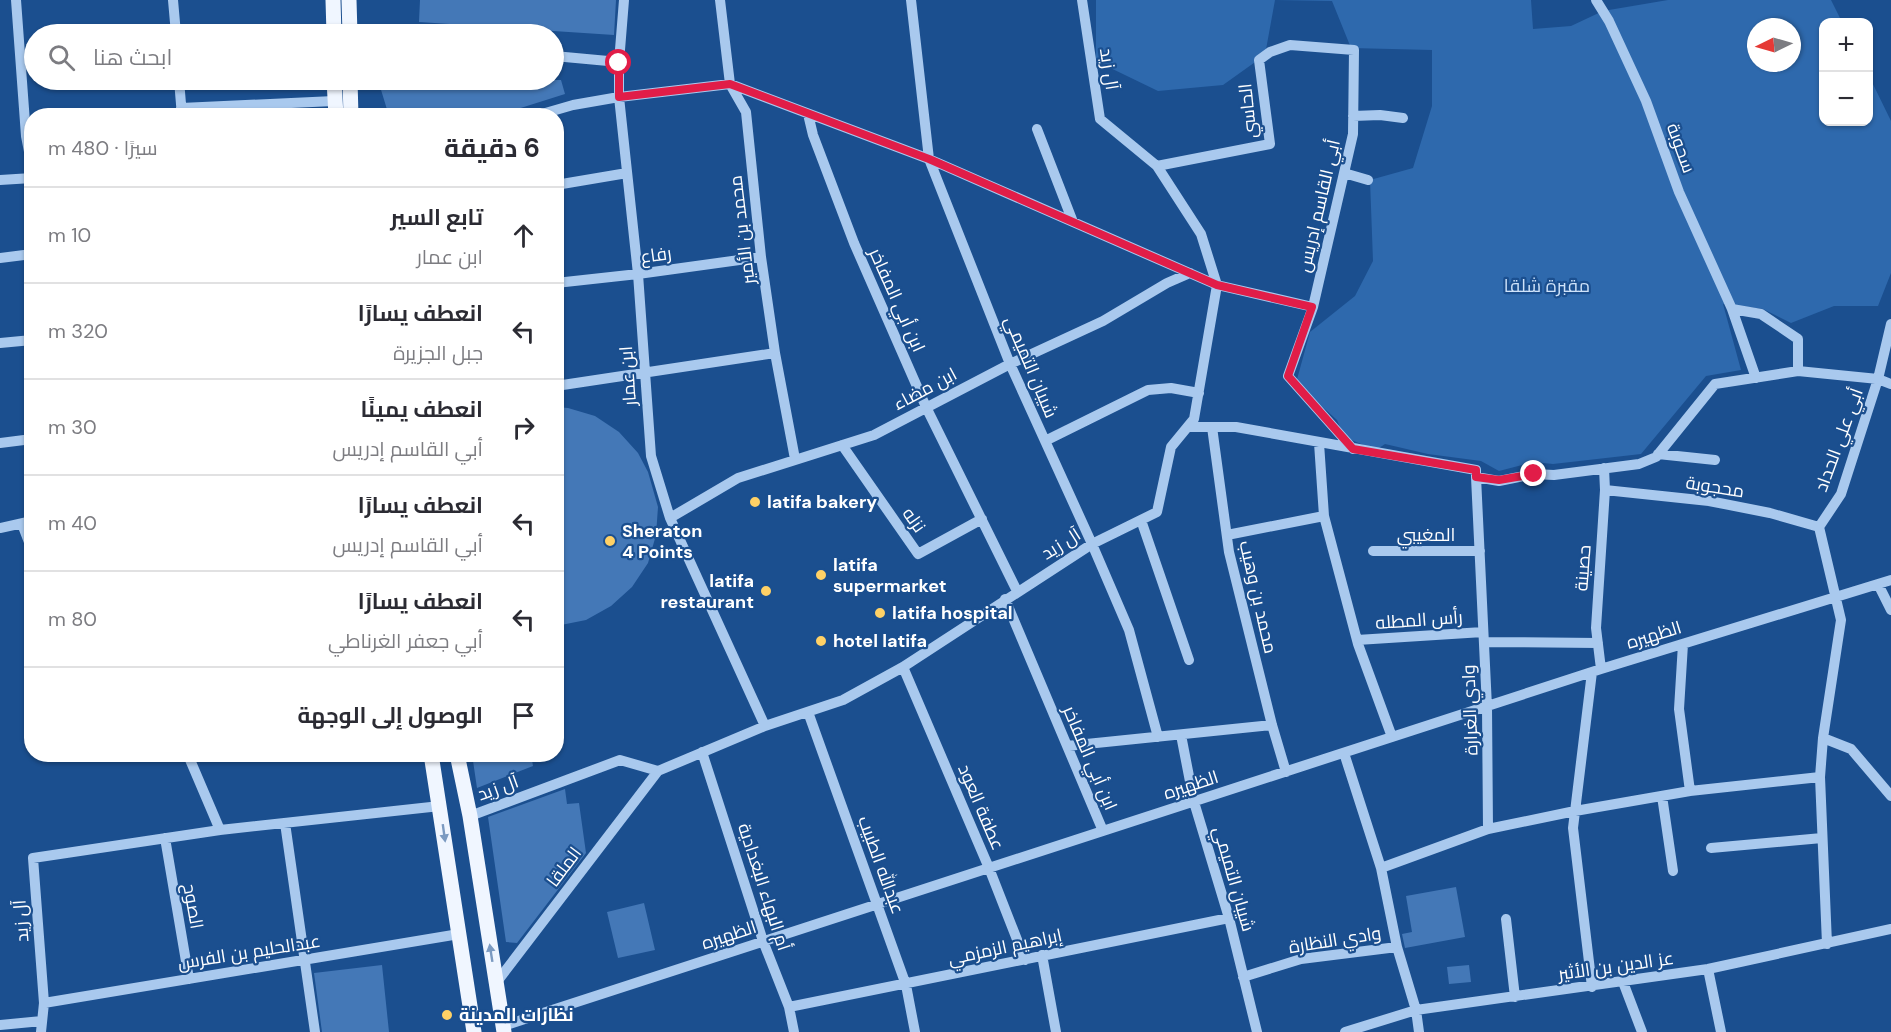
<!DOCTYPE html>
<html lang="ar">
<head>
<meta charset="utf-8">
<style>
	:root { --surface:#fff; --page:#f7f7f7; --text:#2b2b33; --muted:#7c7c81; --line:#e1e1e2 }
	body { margin:0; font-family:"DM Sans",Cairo,sans-serif; background:var(--page); color:var(--text); direction:rtl }
	.controls { position:absolute; right:18px; top:18px; display:grid; overflow:hidden; border-radius:12px; box-shadow:0 2px 4px #0004 }
	.controls button { width:54px; height:54px; display:grid; place-items:center; padding:0; border:0; border-bottom:2px solid var(--line); background:var(--surface); color:var(--text); font:30px sans-serif }
	.compass { position:absolute; left:1747px; top:18px; width:54px; height:54px; border-radius:50%; background:var(--surface); box-shadow:0 2px 4px #0004; rotate:265deg }
	.stop { position:absolute; width:18px; height:18px; margin:-14px; border:4px solid #e11d48; border-radius:50%; background:#fff }
	.stop.end { background:#e11d48; border-color:#fff; box-shadow:0 2px 6px #0008 }
	.list { margin:0; padding:0; list-style:none }
	h2 { display:flex; justify-content:space-between; align-items:center; height:78px; margin:0; padding:0 24px; font-size:26px }
	h2 small { font-size:20px; font-weight:400; color:var(--muted) }
	.list li { display:grid; grid-template-columns:39px 1fr auto; gap:18px; align-items:center; box-sizing:border-box; height:96px; padding:0 24px; border-top:2px solid var(--line) }
	.list b { display:block; font-size:22px; white-space:nowrap }
	.list p { margin:0; font-size:20px; white-space:nowrap; color:var(--muted) }
	.list em { font-size:20px; font-style:normal; color:var(--muted) }
	.icon { flex:none; width:33px; height:33px; fill:none; stroke:currentColor; stroke-width:2; stroke-linecap:round; stroke-linejoin:round }
	.map { position:relative; flex:none; width:1891px; height:1032px; overflow:hidden; direction:ltr }
	.search { position:absolute; background:var(--surface); box-shadow:0 2px 4px #0004; left:24px; top:24px; width:540px; height:66px; display:flex; align-items:center; gap:15px; box-sizing:border-box; padding:0 21px; border-radius:33px; color:var(--muted); font-size:22px }
	.panel { position:absolute; background:var(--surface); box-shadow:0 2px 4px #0004; left:24px; top:108px; width:540px; height:654px; border-radius:24px; direction:rtl }
	.map>svg:first-child { display:block }
</style>
</head>
<body>
<div class="map">
<svg width="1891" height="1032" viewBox="0 0 1891 1032">
	<rect width="100%" height="100%" fill="#1b4f8f"/>
	<path fill="#2e69ad" fill-rule="evenodd" d="M1096,0H1531L1533,29L1571,26L1603,11L1668,0H1831L1842,22H1824V122H1868L1869,76L1891,121V273L1878,306H1834L1791,323L1763,309L1723,304L1741,370L1706,376L1641,454L1553,464L1534,462L1499,471L1481,461L1428,454L1385,444L1376,450L1344,437L1337,420L1296,383L1310,332L1355,296L1373,261L1370,180L1413,168L1432,106V50L1351,48L1332,1L1275,0L1265,55L1223,85L1158,91L1096,61ZM1756,27H1792V63H1756Z"/>
	<path fill="#4478b7" d="M420,0H616L614,35L419,22Z
		M378,80H561L565,94L495,116H389Z
		M556,407L568,408L595,416L619,432L638,453L648,472L658,507L656,535L648,563L632,587L611,606L586,620L556,626Z
		M472,754H531L533,766L477,788Z
		M565,789L567,804L579,803L586,853L517,943L506,942L488,817Z
		M1456,887L1465,937L1405,948L1402,934L1412,932L1406,896Z
		M644,903L655,950L618,958L607,912Z
		M382,965L389,1032H322L314,973Z
		M1469,965L1471,982L1449,984L1447,967Z"/>
	<g fill="none" stroke-linecap="round" stroke-linejoin="round">
		<path stroke="#a9c9ee" stroke-width="10" d="M16,0L26,136L32,167
			M173,0L176,34
			M624,0L619,62V97L638,274L651,456L670,518L765,726
			M720,0L730,84L746,112L761,257L775,353L795,459
			M911,0L929,159L1010,364L1092,544L1129,630L1158,737
			M1596,0L1609,21L1646,101L1679,192L1732,309L1756,378
			M554,56L619,62
			M179,80L182,116
			M181,108L334,101
			M808,114L813,135L854,243L926,407L1017,591
			M535,116L573,105L619,97L730,84L929,159L1217,285L1313,307
			M1353,116L1380,115L1403,118
			M1037,129L1073,222
			M1157,166L1270,144L1259,60L1270,52L1290,45L1354,50L1353,134L1313,307L1288,376L1353,449
			M1344,173L1368,180
			M0,180L32,178
			M556,185L627,173
			M0,258L32,254
			M556,283L638,274L761,257
			M1732,309L1761,314L1798,339V371
			M0,343L32,340
			M556,386L775,353
			M1188,427H1236L1476,470V477L1499,481L1534,474L1554,475L1639,464L1656,457L1715,384L1798,371L1878,379L1891,384
			M1212,427L1229,552L1272,725L1286,772
			M1045,441L1148,390L1171,388L1199,393
			M0,443L32,439
			M1319,443L1324,516L1358,644L1392,737
			M842,445L918,554L982,519
			M1658,454L1715,460
			M1605,490L1709,501L1770,513L1819,527
			M670,518L738,478L874,435L1010,364L1103,321L1167,283L1190,273
			M1141,520L1189,660
			M22,524L32,550
			M0,528L32,521
			M1227,535L1324,516
			M1373,551H1480
			M1878,584L1891,610
			M1005,599L1103,831
			M1357,640L1483,632
			M1484,642L1598,643
			M1683,644L1679,709L1690,791
			M903,667L989,868L1025,960
			M1601,669L1596,628L1605,490L1604,468
			M808,712L906,985L915,1032
			M1181,735L1194,802L1229,918L1257,1032
			M1823,738L1851,749L1891,796
			M1067,746L1272,725
			M702,752L763,941L789,1007L794,1032
			M1344,753L1381,868L1397,947L1416,1010L1419,1032
			M188,755L220,830
			M1662,796L1673,871
			M470,816L620,760L658,771L765,726L843,700L903,667L1092,544L1157,512L1171,447L1194,419L1217,285L1201,234L1157,166L1100,119L1082,0
			M285,823L315,1032
			M1488,829L1575,811L1690,791L1820,777
			M165,838L189,979
			M1711,848L1822,838
			M1381,868L1488,829L1487,707L1476,477
			M1506,919L1515,997
			M1827,944L1820,777L1823,738L1841,620L1819,527L1841,494L1878,379L1891,324
			M1042,955L1056,1032
			M1708,969L1721,1032
			M1243,977L1301,959L1397,947
			M1623,982L1642,1032
			M496,983L658,771
			M1592,987L1573,828L1592,672
			M44,1003L459,934
			M789,1007L1229,918
			M0,1025L42,1021
			M503,1026L1601,669L1891,580
			M41,1032L44,1003L33,858L220,830L440,806
			M1345,1032L1416,1010L1708,969L1891,929"/>
		<path stroke="#f0f6ff" stroke-width="15" d="M333,0L334,34
			M349,0L350,34
			M334,80L336,116
			M350,80L351,116
			M431,754L474,1032
			M457,754L470,816L504,1032"/>
	</g>
	<defs><path id="oneway-solid" d="M-6-.8H1V-3.2L6.5 0L1 3.2V.8H-6Z" transform="scale(1.5)"/></defs>
	<g fill="#7b9ac1">
		<use href="#oneway-solid" transform="translate(444 833) rotate(82)"/>
		<use href="#oneway-solid" transform="translate(491 953) rotate(-99)"/>
	</g>
	<g fill="none" stroke-linecap="round" stroke-linejoin="round">
		<path stroke="#e11d48" stroke-width="8" d="M619,63V97L730,84L929,159L1217,285L1312,307L1288,376L1353,449L1476,470V477L1499,480L1534,474"/>
	</g>
	<g fill="#ffd166" stroke="#1b4f8f" stroke-width="2">
		<circle cx="755" cy="502" r="6"/>
		<circle cx="610" cy="541" r="6"/>
		<circle cx="821" cy="575" r="6"/>
		<circle cx="766" cy="591" r="6"/>
		<circle cx="880" cy="613" r="6"/>
		<circle cx="821" cy="641" r="6"/>
		<circle cx="447" cy="1015" r="6"/>
	</g>
	<g text-anchor="middle" stroke-width="4.5" stroke-linejoin="round" paint-order="stroke">
		<g font-size="18" fill="#fff" stroke="#1b4f8f">
			<text transform="translate(1109 69) rotate(81)" y="6">آل زيد</text>
			<text transform="translate(1248 111) rotate(-96)" y="6">الحاسي</text>
			<text transform="translate(1681 148) rotate(70)" y="6">سحوبة</text>
			<text transform="translate(1319 206) rotate(-77)" y="6">أبي القاسم إدريس</text>
			<text transform="translate(742 230) rotate(-97)" y="6">محمد بن الأمير</text>
			<text transform="translate(656 255) rotate(-8)" y="6">رفاع</text>
			<text transform="translate(897 300) rotate(66)" y="6">ابن أبي المفاخر</text>
			<text transform="translate(1031 367) rotate(67)" y="6">شيبان التميمي</text>
			<text transform="translate(628 376) rotate(-94)" y="6">ابن عمار</text>
			<text transform="translate(925 389) rotate(-28)" y="6">ابن مضاء</text>
			<text transform="translate(1839 440) rotate(-70)" y="6">أبي علي الحداد</text>
			<text transform="translate(1715 487) rotate(9)" y="6">محجوبة</text>
			<text transform="translate(914 520) rotate(55)" y="6">نزله</text>
			<text x="1426" y="541">المغيبي</text>
			<text transform="translate(1061 544) rotate(-32)" y="6">آل زيد</text>
			<text transform="translate(1583 568) rotate(-86)" y="6">حصينة</text>
			<text transform="translate(1258 597) rotate(77)" y="6">محمد بن وهيب</text>
			<text transform="translate(1419 620) rotate(-4)" y="6">رأس المطله</text>
			<text transform="translate(1654 635) rotate(-17)" y="6">الظهيره</text>
			<text transform="translate(1470 710) rotate(-92)" y="6">وادي الغرارة</text>
			<text transform="translate(1090 758) rotate(67)" y="6">ابن أبي المفاخر</text>
			<text transform="translate(1191 785) rotate(-18)" y="6">الظهيره</text>
			<text transform="translate(498 788) rotate(-20)" y="6">آل زيد</text>
			<text transform="translate(981 807) rotate(67)" y="6">عطفة العود</text>
			<text transform="translate(881 865) rotate(70)" y="6">عبدالله الطبيب</text>
			<text transform="translate(564 867) rotate(-53)" y="6">الملقا</text>
			<text transform="translate(1234 879) rotate(74)" y="6">شيبان التميمي</text>
			<text transform="translate(764 887) rotate(72)" y="6">أم البهاء البغدادية</text>
			<text transform="translate(193 906) rotate(80)" y="6">الصوح</text>
			<text transform="translate(21 921) rotate(-94)" y="6">آل زيد</text>
			<text transform="translate(729 935) rotate(-18)" y="6">الظهيره</text>
			<text transform="translate(1335 940) rotate(-9)" y="6">وادي النظارة</text>
			<text transform="translate(1005 947) rotate(-12)" y="6">إبراهيم الزمزمي</text>
			<text transform="translate(249 952) rotate(-9)" y="6">عبدالحليم بن الفرس</text>
			<text transform="translate(1616 966) rotate(-8)" y="6">عز الدين بن الأثير</text>
		</g>
		<g font-size="18" fill="#cfe3fa" stroke="#1b4f8f">
			<text x="1547" y="292">مقبرة شلقا</text>
		</g>
		<g font-size="18" font-weight="bold" fill="#fff" stroke="#1b4f8f" text-anchor="start">
			<text x="767" y="508">latifa bakery</text>
			<text x="622" y="537">Sheraton<tspan x="622" dy="21">4 Points</tspan></text>
			<text x="833" y="571">latifa<tspan x="833" dy="21">supermarket</tspan></text>
			<text x="754" y="587" text-anchor="end">latifa<tspan x="754" dy="21">restaurant</tspan></text>
			<text x="892" y="619">latifa hospital</text>
			<text x="833" y="647">hotel latifa</text>
			<text x="459" y="1021">نظارات المدينة</text>
		</g>
	</g>
</svg>
<div class="controls">
<button>+</button>
<button>−</button>
</div>
<svg class="compass" viewBox="-18 -18 36 36"><path d="M0-13l5 13h-10z" fill="#e53935"/><path d="M0 13l5-13h-10z" fill="#7c7c81"/></svg>
<div class="stop" style="left:619px;top:63px"></div>
<div class="stop end" style="left:1534px;top:474px"></div>
<div class="search"><svg class="icon" aria-label="search" viewBox="0 0 24 24"><circle cx="10" cy="10" r="6"/><path d="M15 15l6 6"/></svg>ابحث هنا</div>
<section class="panel">
<h2>6 دقيقة<small>سيرًا · 480 m</small></h2>
<ul class="list">
<li><svg class="icon" aria-label="ahead" viewBox="0 0 24 24"><path d="M12 20V5M6 11l6-6 6 6"/></svg><div><b>تابع السير</b><p>ابن عمار</p></div><em>10 m</em></li>
<li><svg class="icon" aria-label="left" viewBox="0 0 24 24"><path d="M17 20v-9H6M10 6l-5 5 5 5"/></svg><div><b>انعطف يسارًا</b><p>جبل الجزيرة</p></div><em>320 m</em></li>
<li><svg class="icon" aria-label="right" viewBox="0 0 24 24"><path d="M7 20v-9h11M14 6l5 5-5 5"/></svg><div><b>انعطف يمينًا</b><p>أبي القاسم إدريس</p></div><em>30 m</em></li>
<li><svg class="icon" aria-label="left" viewBox="0 0 24 24"><path d="M17 20v-9H6M10 6l-5 5 5 5"/></svg><div><b>انعطف يسارًا</b><p>أبي القاسم إدريس</p></div><em>40 m</em></li>
<li><svg class="icon" aria-label="left" viewBox="0 0 24 24"><path d="M17 20v-9H6M10 6l-5 5 5 5"/></svg><div><b>انعطف يسارًا</b><p>أبي جعفر الغرناطي</p></div><em>80 m</em></li>
<li><svg class="icon" aria-label="arrive" viewBox="0 0 24 24"><path d="M6 21V4h12l-3 4 3 4H6"/></svg><div><b>الوصول إلى الوجهة</b></div></li>
</ul>
</section>
</div>
</body>
</html>
